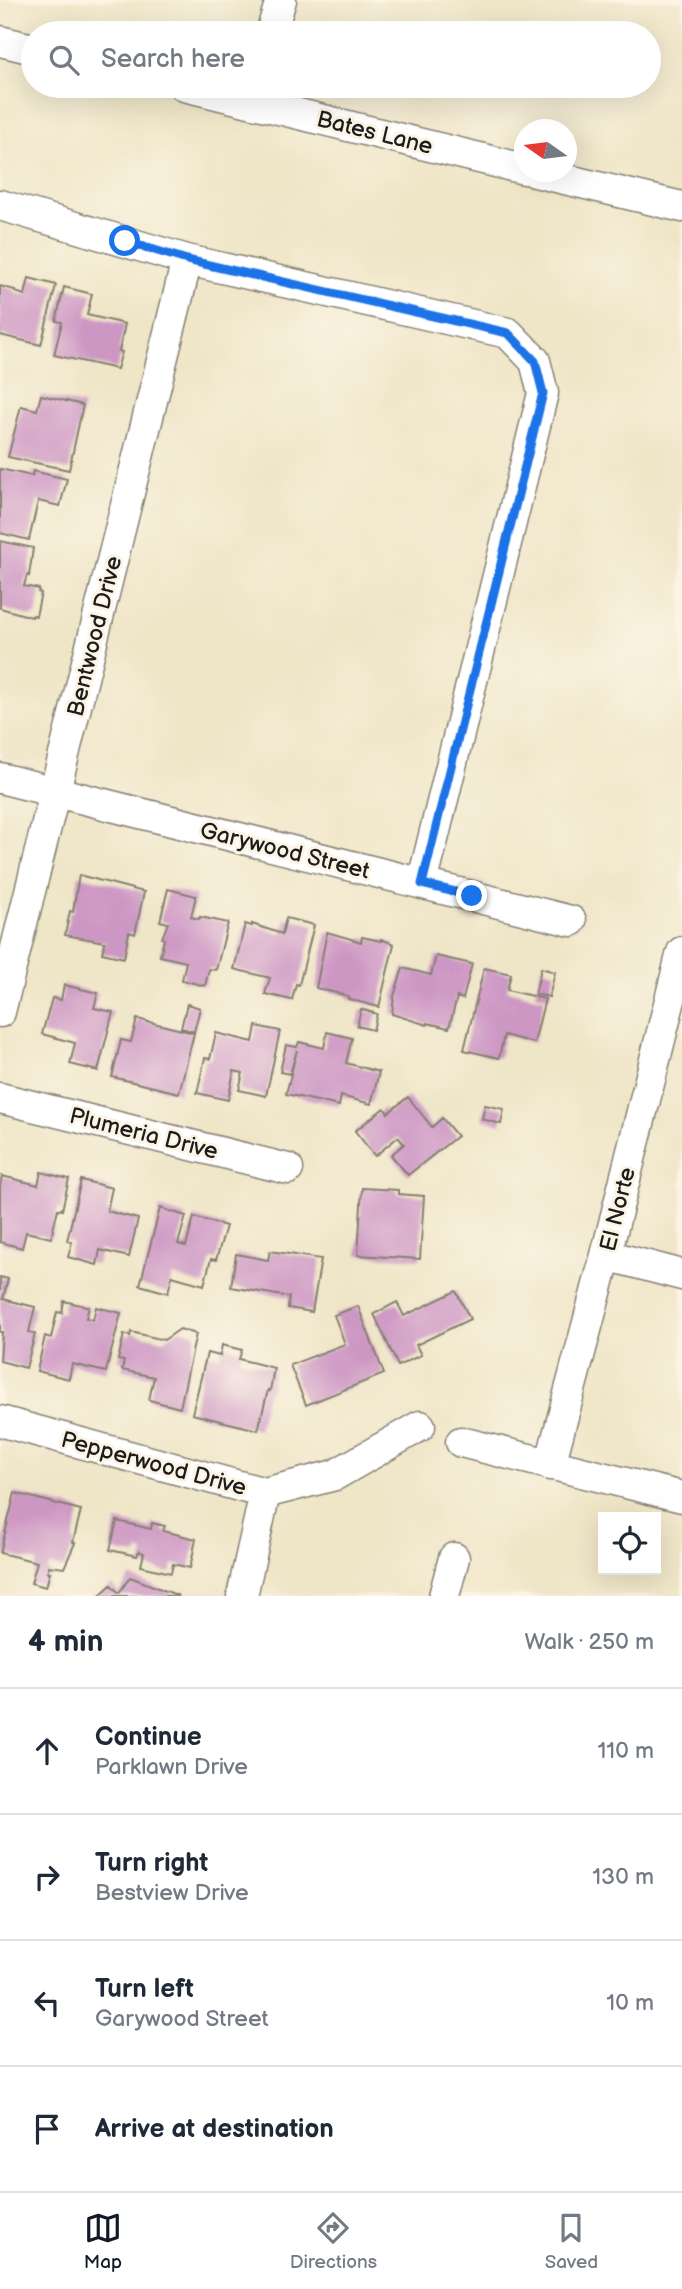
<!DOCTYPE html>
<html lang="en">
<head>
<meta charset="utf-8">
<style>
	:root { --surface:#fff; --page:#f6f6f7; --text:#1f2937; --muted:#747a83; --line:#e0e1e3; --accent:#111827 }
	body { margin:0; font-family:"Balsamiq Sans",sans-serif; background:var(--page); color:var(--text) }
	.controls { position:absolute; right:21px; bottom:21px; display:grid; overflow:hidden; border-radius:0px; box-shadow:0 7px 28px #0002 }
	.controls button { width:63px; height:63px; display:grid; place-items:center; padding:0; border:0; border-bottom:2px solid var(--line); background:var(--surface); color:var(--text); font:35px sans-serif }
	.compass { position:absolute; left:514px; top:119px; width:63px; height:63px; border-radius:50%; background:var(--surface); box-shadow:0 7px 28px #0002; rotate:284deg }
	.stop { position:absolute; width:21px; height:21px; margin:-16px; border:5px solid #1a73e8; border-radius:50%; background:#fff }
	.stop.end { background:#1a73e8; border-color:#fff; box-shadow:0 2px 7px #0008 }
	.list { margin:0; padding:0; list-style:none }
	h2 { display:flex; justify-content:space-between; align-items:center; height:91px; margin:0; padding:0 28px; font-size:30px }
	h2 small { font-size:23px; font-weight:400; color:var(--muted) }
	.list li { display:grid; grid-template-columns:46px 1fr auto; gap:21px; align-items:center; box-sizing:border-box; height:126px; padding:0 28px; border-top:2px solid var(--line) }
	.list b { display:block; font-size:26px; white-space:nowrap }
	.list p { margin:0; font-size:23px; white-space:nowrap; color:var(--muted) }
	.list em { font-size:23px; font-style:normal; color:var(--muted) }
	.icon { flex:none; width:38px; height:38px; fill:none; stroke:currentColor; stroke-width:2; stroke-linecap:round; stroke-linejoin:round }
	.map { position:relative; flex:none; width:682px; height:1596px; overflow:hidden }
	.search { position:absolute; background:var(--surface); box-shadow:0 7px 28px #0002; left:21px; right:21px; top:21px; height:77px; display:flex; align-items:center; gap:18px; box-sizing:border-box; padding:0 24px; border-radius:38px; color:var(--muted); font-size:26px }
	.sheet { height:595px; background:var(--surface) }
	nav { display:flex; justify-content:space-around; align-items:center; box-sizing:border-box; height:98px; border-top:2px solid var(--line); background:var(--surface); font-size:19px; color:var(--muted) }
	nav a { display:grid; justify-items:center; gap:4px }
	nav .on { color:var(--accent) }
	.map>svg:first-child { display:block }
</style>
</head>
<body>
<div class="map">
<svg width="682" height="1596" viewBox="0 0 682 1596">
	<rect width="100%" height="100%" fill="#fcf5e5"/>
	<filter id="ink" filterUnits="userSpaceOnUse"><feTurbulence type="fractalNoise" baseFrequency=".0143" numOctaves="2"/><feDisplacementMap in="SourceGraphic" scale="14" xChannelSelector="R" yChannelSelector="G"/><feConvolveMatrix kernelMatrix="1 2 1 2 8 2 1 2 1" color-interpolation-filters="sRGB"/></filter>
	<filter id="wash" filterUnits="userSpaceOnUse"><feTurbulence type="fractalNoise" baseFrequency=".00686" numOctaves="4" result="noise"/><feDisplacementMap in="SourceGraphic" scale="28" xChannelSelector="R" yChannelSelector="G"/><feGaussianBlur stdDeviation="1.57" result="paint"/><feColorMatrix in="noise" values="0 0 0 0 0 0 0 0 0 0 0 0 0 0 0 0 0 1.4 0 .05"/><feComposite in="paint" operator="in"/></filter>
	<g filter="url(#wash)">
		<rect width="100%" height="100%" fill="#efe5c7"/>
		<g id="blocks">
			<path fill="#cd97c4" d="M29,278L56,285L41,345L0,335V286L15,290V292L25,295Z
				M64,287L92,294L87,315L125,324L119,351L122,352L117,369L54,355L62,322L56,321Z
				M41,395L83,405L69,470L8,457L21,406L37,410Z
				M0,469L32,476L33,471L67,479L60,506L38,501L29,540L0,533Z
				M0,541L33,548L29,576L27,575L24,586L39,589L38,592L41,593L36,616L33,615L32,617L0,608Z
				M79,875L144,892L135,934L129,932L124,958L102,953L105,942L65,935L70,911L73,912Z
				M168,889L196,896L191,917L199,919L200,917L228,923L216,970L209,969L205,986L182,980L186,962L160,956L164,939L162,938L168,923L160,921Z
				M286,918L314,925L299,985L296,984L292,1000L265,994L270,978L234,969L245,924L252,926V924L282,934Z
				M327,932L361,942L362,937L381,941V939L394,944L379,1007L348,999V996L316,988Z
				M436,956L472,964L463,999L457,997L449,1028L427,1023V1025L392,1014L394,996L403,968L431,975Z
				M484,968L511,974L507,990L545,999L534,1043L504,1035L499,1058L464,1050Z
				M541,968L555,972L549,997L535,994Z
				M64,985L98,993L94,1008L113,1012L98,1071L70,1064L75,1043L42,1034L52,998L61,1000Z
				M187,1004L200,1008L194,1032L181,1028Z
				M361,1009L377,1014L373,1030L357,1026Z
				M137,1019L194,1033L179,1093L112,1077L121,1040L131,1042Z
				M256,1026L280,1031L266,1096L239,1090L243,1073L234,1071L228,1100L197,1093L205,1058L210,1059L216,1033L253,1042Z
				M327,1032L352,1038L346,1063L379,1072L371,1104L341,1096L339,1106L286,1094L297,1050L290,1074L280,1072L286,1045L297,1047L299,1042L324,1048Z
				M408,1097L432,1127L442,1118L457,1136L408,1175L391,1155L404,1144L398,1137L375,1156L355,1131L384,1108L388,1113Z
				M485,1105L504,1109L501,1124L482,1119Z
				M41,1172L69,1179L62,1210L58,1209L51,1238L26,1232L22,1248L0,1242V1186L2,1176L38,1185Z
				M81,1180L112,1188L107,1211L138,1219L129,1257L100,1250L97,1265L68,1257L72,1242L67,1241Z
				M362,1188L398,1190V1194L424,1196L420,1259L358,1255Z
				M160,1208L186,1216L178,1244L186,1246L194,1217L226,1226L216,1260L211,1259L204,1285L172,1276L168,1293L140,1285Z
				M270,1251L321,1259L312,1312L288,1308L289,1297L231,1287L236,1254L268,1260Z
				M0,1277L8,1279L3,1299L35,1307L29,1332L35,1334L26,1368L0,1361L2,1332H0Z
				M456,1291L470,1319L416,1345L421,1355L398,1366L374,1314L397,1302L404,1316Z
				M64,1301L89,1307L86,1318L93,1320L96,1307L121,1313L106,1372L72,1364L69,1379L37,1371L45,1336L51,1338L57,1312L62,1313Z
				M358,1306L384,1374L306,1405L290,1365L345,1344L334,1315Z
				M180,1329L196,1334L180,1408L149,1400L154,1377L122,1370L124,1361L118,1360L124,1334L130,1336L131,1332L164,1340Z
				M222,1345L242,1350L239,1359L274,1368L270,1391L268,1390L258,1430L192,1414L207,1353L220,1356Z
				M15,1493L81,1510L73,1542L75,1543L64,1568L49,1566L47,1572H50L46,1587L31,1583L37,1562L0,1553Z
				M117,1521L151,1529L152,1523L165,1526L163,1531L196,1539L190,1568L173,1564L171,1573L141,1566L144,1553L139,1551L137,1556L110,1550Z
				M130,1577L179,1596H99L111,1585L119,1593Z"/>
		</g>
	</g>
	<g filter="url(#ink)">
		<use href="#blocks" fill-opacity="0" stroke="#868072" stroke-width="2"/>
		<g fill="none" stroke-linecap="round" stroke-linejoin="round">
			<defs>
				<path id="minor" d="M271,33L281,0
					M0,41L33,49
					M184,86L524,169
					M535,172L682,207
					M0,205L187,260L508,333L535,361L543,393L422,884
					M0,778L571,921
					M0,1012L187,260
					M0,1098L288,1169
					M606,1255L682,1275
					M0,1421L265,1493L335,1475L420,1426
					M461,1442L682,1497
					M550,1465L606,1255L682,952
					M242,1596L265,1493
					M444,1596L454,1558"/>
			</defs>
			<use href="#minor" stroke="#868072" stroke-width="33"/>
			<use href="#minor" stroke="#fff" stroke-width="30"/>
		</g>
	</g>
	<g fill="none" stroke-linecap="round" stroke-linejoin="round" filter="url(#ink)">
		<path stroke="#1a73e8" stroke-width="9" d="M125,241L187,260L508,333L535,361L543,393L422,884L472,896"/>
	</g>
	<g text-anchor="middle" stroke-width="6" stroke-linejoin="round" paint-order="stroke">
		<g font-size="23" fill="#1c1c1c" stroke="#fcf5e5">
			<text transform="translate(375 132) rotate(14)" y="8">Bates Lane</text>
			<text transform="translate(94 636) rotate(-76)" y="8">Bentwood Drive</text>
			<text transform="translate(285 850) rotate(14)" y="8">Garywood Street</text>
			<text transform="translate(144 1133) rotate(14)" y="8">Plumeria Drive</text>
			<text transform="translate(617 1209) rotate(-76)" y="8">El Norte</text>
			<text transform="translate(154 1463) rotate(15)" y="8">Pepperwood Drive</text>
		</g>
	</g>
</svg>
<div class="controls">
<button><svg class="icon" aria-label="locate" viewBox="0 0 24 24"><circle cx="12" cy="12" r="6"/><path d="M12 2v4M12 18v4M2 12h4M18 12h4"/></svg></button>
</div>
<svg class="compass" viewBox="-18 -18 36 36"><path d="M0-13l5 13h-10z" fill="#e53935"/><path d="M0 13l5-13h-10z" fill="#747a83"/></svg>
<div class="stop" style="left:125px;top:241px"></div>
<div class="stop end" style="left:472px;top:896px"></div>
<div class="search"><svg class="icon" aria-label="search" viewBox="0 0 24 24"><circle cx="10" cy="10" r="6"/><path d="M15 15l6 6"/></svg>Search here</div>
</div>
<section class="sheet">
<h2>4 min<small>Walk · 250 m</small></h2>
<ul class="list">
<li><svg class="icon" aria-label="ahead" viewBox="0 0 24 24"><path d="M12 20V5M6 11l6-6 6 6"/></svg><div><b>Continue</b><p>Parklawn Drive</p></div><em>110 m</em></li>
<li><svg class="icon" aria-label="right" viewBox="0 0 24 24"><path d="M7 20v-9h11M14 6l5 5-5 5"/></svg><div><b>Turn right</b><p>Bestview Drive</p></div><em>130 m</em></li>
<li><svg class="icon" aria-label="left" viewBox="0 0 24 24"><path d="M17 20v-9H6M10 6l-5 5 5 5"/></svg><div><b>Turn left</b><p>Garywood Street</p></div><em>10 m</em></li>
<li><svg class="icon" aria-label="arrive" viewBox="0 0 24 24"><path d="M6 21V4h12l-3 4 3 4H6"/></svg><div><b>Arrive at destination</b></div></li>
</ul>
</section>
<nav>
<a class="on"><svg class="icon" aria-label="map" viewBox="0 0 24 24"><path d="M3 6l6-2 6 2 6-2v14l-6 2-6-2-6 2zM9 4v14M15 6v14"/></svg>Map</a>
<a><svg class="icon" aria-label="directions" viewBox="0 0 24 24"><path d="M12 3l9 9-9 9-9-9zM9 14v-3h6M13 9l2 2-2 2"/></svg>Directions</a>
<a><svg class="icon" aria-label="saved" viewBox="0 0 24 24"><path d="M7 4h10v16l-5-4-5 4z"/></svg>Saved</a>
</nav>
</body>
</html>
